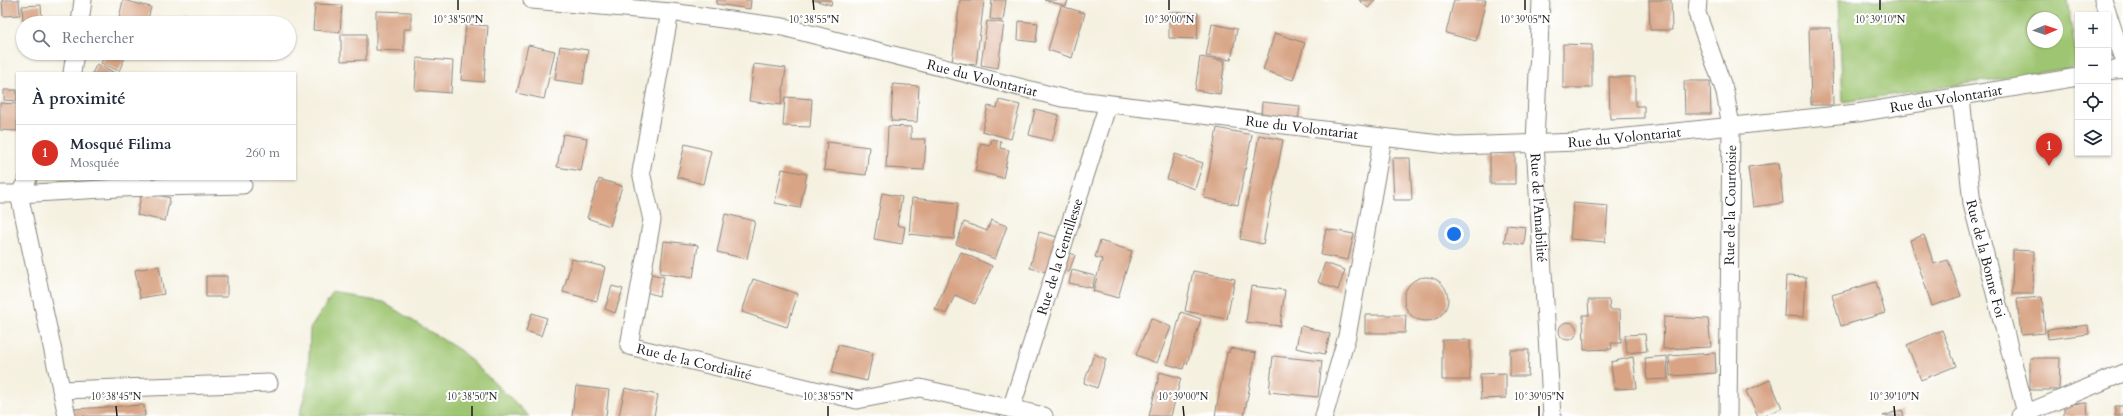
<!DOCTYPE html>
<html lang="fr">
<head>
<meta charset="utf-8">
<style>
	:root { --surface:#fff; --page:#f2f2f3; --text:#1f2937; --muted:#747a83; --line:#e0e1e3; --accent:#d93025 }
	body { margin:0; font-family:Cardo,serif; background:var(--page); color:var(--text) }
	.controls { position:absolute; right:12px; top:12px; display:grid; overflow:hidden; border-radius:0px; box-shadow:0 1px 3px #0004 }
	.controls button { width:36px; height:36px; display:grid; place-items:center; padding:0; border:0; border-bottom:1px solid var(--line); background:var(--surface); color:var(--text); font:20px sans-serif }
	.compass { position:absolute; left:2027px; top:12px; width:36px; height:36px; border-radius:50%; background:var(--surface); box-shadow:0 1px 3px #0004; rotate:88deg }
	.you { position:absolute; left:1454px; top:234px; width:14px; height:14px; margin:-10px; border:3px solid #fff; border-radius:50%; background:#1a73e8; box-shadow:0 0 0 6px #1a73e833 }
	.badge { display:grid; place-items:center; width:26px; height:26px; border-radius:50%; background:var(--accent); color:#fff; font-size:13px; font-weight:700 }
	.pin { position:absolute; translate:-50% -33px; filter:drop-shadow(0 1px 2px #0008) }
	.pin::after { content:''; position:absolute; top:21px; width:14px; height:12px; background:inherit; clip-path:polygon(0 0,100% 0,50% 100%) }
	.list { margin:0; padding:0; list-style:none }
	h2 { display:flex; justify-content:space-between; align-items:center; height:52px; margin:0; padding:0 16px; font-size:17px }
	h2 small { font-size:13px; font-weight:400; color:var(--muted) }
	.list li { display:grid; grid-template-columns:26px 1fr auto; gap:12px; align-items:center; box-sizing:border-box; height:56px; padding:0 16px; border-top:1px solid var(--line) }
	.list b { display:block; font-size:15px; white-space:nowrap }
	.list p { margin:0; font-size:13px; white-space:nowrap; color:var(--muted) }
	.list em { font-size:13px; font-style:normal; color:var(--muted) }
	.icon { flex:none; width:22px; height:22px; fill:none; stroke:currentColor; stroke-width:2; stroke-linecap:round; stroke-linejoin:round }
	.map { position:relative; flex:none; width:2123px; height:416px; overflow:hidden }
	.search { position:absolute; background:var(--surface); box-shadow:0 1px 3px #0004; left:16px; top:16px; width:280px; height:44px; display:flex; align-items:center; gap:10px; box-sizing:border-box; padding:0 14px; border-radius:22px; color:var(--muted); font-size:15px }
	.panel { position:absolute; background:var(--surface); box-shadow:0 1px 3px #0004; left:16px; top:72px; width:280px; height:108px; border-radius:0px }
	.map>svg:first-child { display:block }
</style>
</head>
<body>
<div class="map">
<svg width="2123" height="416" viewBox="0 0 2123 416">
	<rect width="100%" height="100%" fill="#fff"/>
	<filter id="ink" filterUnits="userSpaceOnUse"><feTurbulence type="fractalNoise" baseFrequency=".025" numOctaves="2"/><feDisplacementMap in="SourceGraphic" scale="8" xChannelSelector="R" yChannelSelector="G"/><feConvolveMatrix kernelMatrix="1 2 1 2 8 2 1 2 1" color-interpolation-filters="sRGB"/></filter>
	<filter id="wash" filterUnits="userSpaceOnUse"><feTurbulence type="fractalNoise" baseFrequency=".012" numOctaves="4" result="noise"/><feDisplacementMap in="SourceGraphic" scale="16" xChannelSelector="R" yChannelSelector="G"/><feGaussianBlur stdDeviation="0.9" result="paint"/><feColorMatrix in="noise" values="0 0 0 0 0 0 0 0 0 0 0 0 0 0 0 0 0 1.4 0 .05"/><feComposite in="paint" operator="in"/></filter>
	<g filter="url(#wash)">
		<rect width="100%" height="100%" fill="#f5f1e1"/>
		<path fill="#9ec571" stroke="#5d7046" fill-rule="evenodd" d="M1838,0H2067L2078,67L1843,102ZM2033,18H2057V42H2033Z
			M333,294L383,302L461,351L529,416H299L308,383L310,329Z"/>
		<g id="blocks">
			<path fill="#d8a485" d="M2,0H19L20,15L3,16Z
				M123,0L151,7L147,23H118Z
				M717,0H751L750,9L716,4Z
				M813,0H832L831,5Z
				M960,0H984L976,65L952,62Z
				M992,0H1006L1003,21L990,19Z
				M1044,0H1068L1066,6Z
				M1359,0H1375L1368,8Z
				M1454,0H1486L1476,41L1446,33Z
				M1649,0H1671L1672,30H1650Z
				M315,4L342,5L340,32L313,30Z
				M41,5L42,19L23,20L22,6Z
				M1061,6L1085,13L1072,58L1048,50Z
				M376,11L411,12V29H404V51L376,50Z
				M1169,12L1198,13L1197,39L1169,38Z
				M186,15L202,23H182Z
				M63,20V23H33V22Z
				M987,21L1004,23L998,68L981,65Z
				M1019,21L1038,23L1036,42L1018,40Z
				M466,24L488,26L484,82L461,80Z
				M1212,24L1237,29L1231,60L1206,56Z
				M1809,28H1831L1833,105H1811Z
				M1275,33L1305,43L1293,80L1263,70Z
				M341,34H366V60L341,61Z
				M1563,44L1592,45V88H1563Z
				M528,45L555,51L544,99L517,93Z
				M560,46L588,50L583,84L555,80Z
				M106,53H127L119,71L101,63Z
				M1200,57L1225,61L1220,94L1195,90Z
				M417,58L453,61L451,93L415,90Z
				M97,64L115,73H92Z
				M754,64L786,68L781,105L749,101Z
				M1609,77H1635V106H1644V118L1610,119Z
				M1684,81H1710L1711,114H1685Z
				M893,84L919,86L917,122L891,121Z
				M4,90H17V101L4,100Z
				M785,97L812,99L810,127L783,126Z
				M999,100L1020,105L1011,139L982,131L988,106L997,108Z
				M1262,102L1300,106L1298,120L1261,116Z
				M0,103L17,104V131L0,130Z
				M1035,109L1059,115L1052,141L1029,135Z
				M888,126L911,127V139H926L924,170L886,168Z
				M1217,128L1252,135L1238,205L1204,198Z
				M563,134L587,138L581,171L557,167Z
				M1259,135L1283,140L1263,244L1240,239Z
				M992,139L1001,141L1000,148L1009,150L1003,178L975,171L981,143L990,145Z
				M827,142L869,147L866,175L824,170Z
				M685,144L711,151L703,184L677,177Z
				M1490,153H1515V184H1490Z
				M1175,154L1203,163L1195,189L1167,179Z
				M1392,158H1410L1412,200H1394Z
				M1779,163L1783,203L1753,207L1748,167Z
				M782,169L807,174L800,208L775,203Z
				M599,179L622,186L610,226L587,218Z
				M142,191L170,198L165,221L137,215Z
				M882,193L902,197L897,225L905,227L902,244L874,239Z
				M912,198L958,203L954,239L909,234Z
				M1573,203L1608,206L1605,242L1570,239Z
				M725,214L755,221L747,259L717,252Z
				M991,220L1007,226L995,259L956,244L964,222L987,231Z
				M1507,225L1526,227L1524,245L1504,242Z
				M1326,229L1354,234L1348,260L1321,255Z
				M1039,232L1061,238L1051,273L1030,268Z
				M1924,235L1934,264L1948,260L1961,296L1932,306L1910,240Z
				M664,241L698,245L693,278L660,273Z
				M1100,241L1132,251L1118,298L1093,291L1102,259L1095,257Z
				M2013,250L2034,251L2033,294H2012Z
				M1065,251L1075,255L1069,272L1059,268Z
				M961,252L992,266L975,304L955,295L946,314L935,309Z
				M572,259L605,267L597,301L563,292Z
				M1325,263L1345,270L1338,290L1318,282Z
				M159,266L164,294L140,298L135,270Z
				M1072,270L1095,276L1092,288L1069,283Z
				M1193,271L1235,279L1227,319L1185,311Z
				M648,273L664,277L659,296L643,291Z
				M206,276H227V297H206Z
				M1786,276L1806,277L1804,317L1784,316Z
				M1404 299a22 22 0 1 1 44 0a22 22 0 1 1-44 0Z
				M753,279L798,294L787,327L742,312Z
				M1876,282L1885,313L1841,326L1832,295Z
				M612,286L623,289L615,313L605,309Z
				M1251,286L1285,290L1280,326L1246,322Z
				M2042,297L2045,333L2021,335L2017,299Z
				M1588,300H1609L1610,310H1620L1621,343H1611L1612,349L1584,350L1583,315H1589Z
				M1181,312L1201,319L1187,364L1185,363L1183,369L1167,364Z
				M532,313L547,318L541,336L526,331Z
				M1365,315H1406L1405,333H1365Z
				M1664,317L1708,319L1711,347L1663,349Z
				M1151,318L1171,327L1157,363L1136,355Z
				M1559 331a9 9 0 1 1 18 0a9 9 0 1 1-18 0Z
				M2088,325L2089,334L2048,339L2047,330Z
				M1302,326L1330,334L1325,354L1296,348L1300,327Z
				M1942,330L1956,366L1921,380L1907,345Z
				M1645,334L1647,351L1627,353L1625,335Z
				M1442,340H1470V380H1442Z
				M838,345L873,353L867,381L832,373Z
				M1230,348L1256,353L1244,416H1215L1227,352L1229,353Z
				M1510,350H1529L1528,376H1510Z
				M1715,353L1716,373L1670,376L1669,356Z
				M1094,354L1106,359L1097,388L1084,383Z
				M1273,356L1322,361L1318,397L1269,392Z
				M1667,356L1668,379L1647,380L1645,358Z
				M1633,357L1637,388L1614,389L1611,362Z
				M2030,358H2060L2059,390H2030Z
				M1160,372L1181,378L1171,416H1149Z
				M1506,373V398L1481,399L1480,374Z
				M1770,380L1782,408L1764,416H1758L1746,391Z
				M576,386L609,390L606,416H572Z
				M625,388L658,395L654,416H619Z
				M2087,403L2088,416H2064V404Z
				M144,405L145,416H73V409Z
				M2115,406H2123V416H2115Z
				M1902,410L1904,416H1883Z"/>
		</g>
	</g>
	<g filter="url(#ink)">
		<use href="#blocks" fill-opacity="0" stroke="#88867e" stroke-width="1"/>
		<g fill="none" stroke-linecap="round" stroke-linejoin="round">
			<defs>
				<g id="minor">
					<path id="s1" d="M532,0L670,12L783,27L1062,98L1456,146L1579,142L1857,113L2078,77"/>
					<path id="s2" d="M1541,0L1535,144L1552,416"/>
					<path d="M1698,0L1697,13L1725,92L1731,126L1728,416"/>
					<path d="M2103,0L2123,59"/>
					<path id="s3" d="M670,12L641,172L652,220L629,346L857,400L920,388L1044,416"/>
					<path d="M80,23L83,0"/>
					<path d="M2108,71L2123,69"/>
					<path d="M72,73L75,53"/>
					<path id="s4" d="M1961,97L1972,204L2026,413L2028,416"/>
					<path d="M0,194H19L28,179"/>
					<path d="M61,390L269,383"/>
					<path id="s5" d="M1011,409L1108,104"/>
					<path d="M67,416L19,194L119,188L243,185"/>
					<path d="M1324,416L1347,336L1383,138"/>
					<path d="M2020,416L2123,373"/>
				</g>
			</defs>
			<use href="#minor" stroke="#88867e" stroke-width="19"/>
			<use href="#minor" stroke="#fff" stroke-width="17"/>
		</g>
	</g>
	<path fill="none" stroke="#1c1c1c" stroke-width="1.5" d="M458,0V10M813,0L814,10M1169,0V10M1525,0V10M1880,0V10M116,406L117,416M472,406V416M828,406V416M1183,406L1184,416M1539,406V416M1894,406L1895,416"/>
	<g text-anchor="middle" stroke-width="4" stroke-linejoin="round" paint-order="stroke">
		<g font-size="14" fill="#1c1c1c" stroke="#fff">
			<text dy="5" stroke="none"><textPath href="#s1" startOffset="458">Rue du Volontariat</textPath></text>
			<text dy="5" stroke="none"><textPath href="#s1" startOffset="1430">Rue du Volontariat</textPath></text>
			<text dy="5" stroke="none"><textPath href="#s1" startOffset="782">Rue du Volontariat</textPath></text>
			<text dy="5" stroke="none"><textPath href="#s1" startOffset="1106">Rue du Volontariat</textPath></text>
			<text transform="translate(1730 205) rotate(-89)" y="5">Rue de la Courtoisie</text>
			<text dy="5" stroke="none"><textPath href="#s2" startOffset="208">Rue de l'Amabilité</textPath></text>
			<text dy="5" stroke="none"><textPath href="#s5" startOffset="160">Rue de la Gentillesse</textPath></text>
			<text dy="5" stroke="none"><textPath href="#s4" startOffset="164">Rue de la Bonne Foi</textPath></text>
			<text dy="5" stroke="none"><textPath href="#s3" startOffset="407">Rue de la Cordialité</textPath></text>
		</g>
	</g>
	<g font-size="10" text-anchor="middle" fill="#1c1c1c" stroke="#fff" stroke-width="4" stroke-linejoin="round" paint-order="stroke">
		<text x="458" y="23">10°38'50"N</text>
		<text x="814" y="23">10°38'55"N</text>
		<text x="1169" y="23">10°39'00"N</text>
		<text x="1525" y="23">10°39'05"N</text>
		<text x="1880" y="23">10°39'10"N</text>
		<text x="116" y="400">10°38'45"N</text>
		<text x="472" y="400">10°38'50"N</text>
		<text x="828" y="400">10°38'55"N</text>
		<text x="1183" y="400">10°39'00"N</text>
		<text x="1539" y="400">10°39'05"N</text>
		<text x="1894" y="400">10°39'10"N</text>
	</g>
</svg>
<div class="controls">
<button>+</button>
<button>−</button>
<button><svg class="icon" aria-label="locate" viewBox="0 0 24 24"><circle cx="12" cy="12" r="6"/><path d="M12 2v4M12 18v4M2 12h4M18 12h4"/></svg></button>
<button><svg class="icon" aria-label="layers" viewBox="0 0 24 24"><path d="M12 4l9 5-9 5-9-5zM3 14l9 5 9-5"/></svg></button>
</div>
<svg class="compass" viewBox="-18 -18 36 36"><path d="M0-13l5 13h-10z" fill="#e53935"/><path d="M0 13l5-13h-10z" fill="#747a83"/></svg>
<div class="you"></div>
<div class="pin badge" style="left:2049px;top:166px">1</div>
<div class="search"><svg class="icon" aria-label="search" viewBox="0 0 24 24"><circle cx="10" cy="10" r="6"/><path d="M15 15l6 6"/></svg>Rechercher</div>
<section class="panel">
<h2>À proximité<small></small></h2>
<ul class="list">
<li><span class="badge">1</span><div><b>Mosqué Filima</b><p>Mosquée</p></div><em>260 m</em></li>
</ul>
</section>
</div>
</body>
</html>
